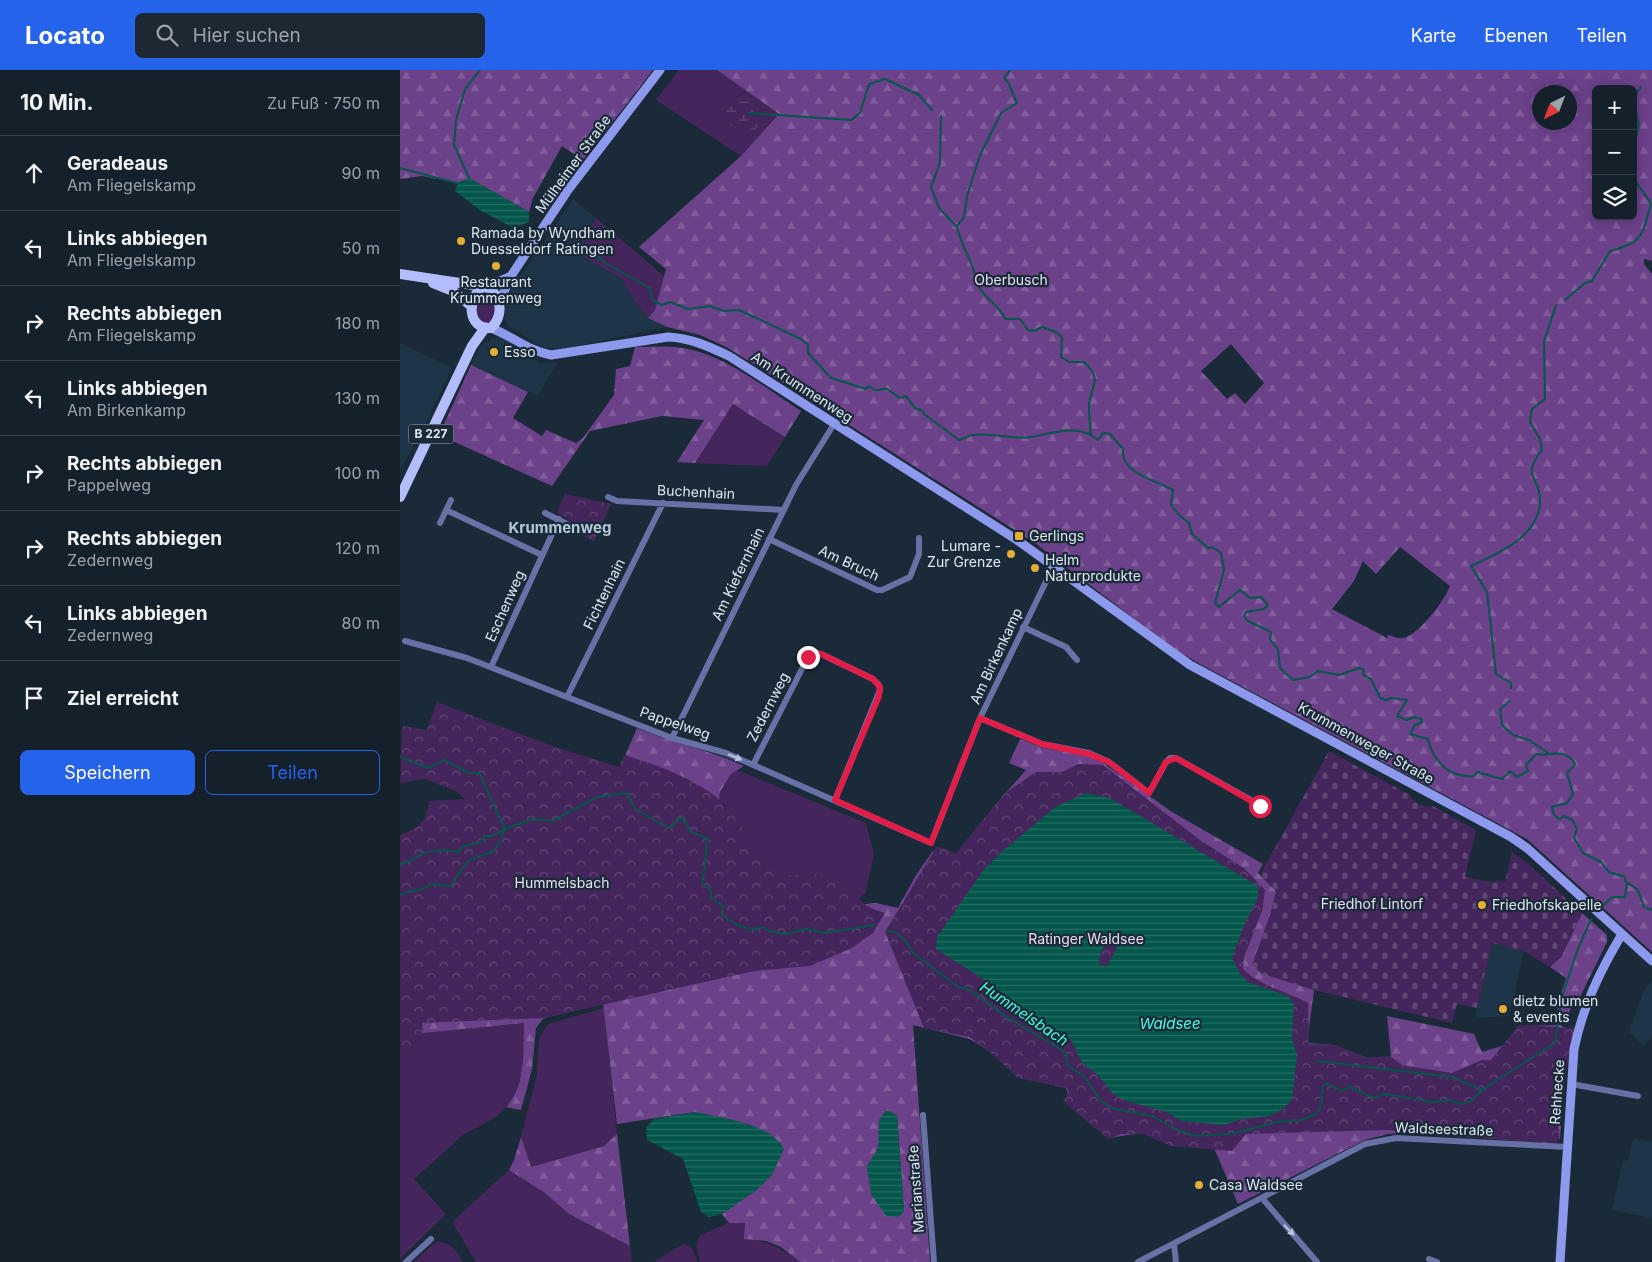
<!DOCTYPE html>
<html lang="de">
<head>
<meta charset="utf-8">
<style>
	:root { --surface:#14202a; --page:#1d2832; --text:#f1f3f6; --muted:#9da3a8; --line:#333e47; --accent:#2563eb }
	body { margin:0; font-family:Inter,sans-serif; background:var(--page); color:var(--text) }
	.controls { position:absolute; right:15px; top:15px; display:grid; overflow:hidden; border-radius:8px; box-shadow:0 2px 12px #0003 }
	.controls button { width:45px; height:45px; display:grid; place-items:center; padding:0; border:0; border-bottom:1px solid var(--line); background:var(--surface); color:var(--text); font:25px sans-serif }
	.compass { position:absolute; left:1132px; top:15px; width:45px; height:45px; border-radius:50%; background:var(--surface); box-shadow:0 2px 12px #0003; rotate:222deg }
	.stop { position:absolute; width:15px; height:15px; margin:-11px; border:4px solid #e11d48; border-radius:50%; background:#fff }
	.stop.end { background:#e11d48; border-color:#fff; box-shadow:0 1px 5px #0008 }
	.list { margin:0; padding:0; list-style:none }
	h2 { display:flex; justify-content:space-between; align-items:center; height:65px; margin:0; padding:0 20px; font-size:21px }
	h2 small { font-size:16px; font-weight:400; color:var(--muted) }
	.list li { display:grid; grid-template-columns:32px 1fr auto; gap:15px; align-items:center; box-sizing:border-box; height:75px; padding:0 20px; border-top:1px solid var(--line) }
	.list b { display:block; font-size:19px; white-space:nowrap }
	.list p { margin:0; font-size:16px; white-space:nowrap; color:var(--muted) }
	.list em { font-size:16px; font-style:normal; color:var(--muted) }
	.actions { display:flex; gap:10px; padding:15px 20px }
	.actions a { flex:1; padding:11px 0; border:1px solid var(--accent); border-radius:8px; text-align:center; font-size:18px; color:var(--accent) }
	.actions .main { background:var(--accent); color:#fff }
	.icon { flex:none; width:28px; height:28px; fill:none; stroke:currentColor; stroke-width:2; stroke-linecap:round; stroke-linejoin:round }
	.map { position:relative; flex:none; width:1252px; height:1192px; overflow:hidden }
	header { display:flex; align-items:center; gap:30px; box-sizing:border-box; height:70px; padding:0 25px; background:var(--accent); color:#fff }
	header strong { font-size:24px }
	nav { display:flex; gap:28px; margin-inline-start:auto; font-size:18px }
	.search { width:350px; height:45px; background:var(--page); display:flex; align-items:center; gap:12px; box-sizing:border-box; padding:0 18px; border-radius:8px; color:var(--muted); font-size:19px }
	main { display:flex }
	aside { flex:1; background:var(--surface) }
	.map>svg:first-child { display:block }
</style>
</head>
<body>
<header>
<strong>Locato</strong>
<div class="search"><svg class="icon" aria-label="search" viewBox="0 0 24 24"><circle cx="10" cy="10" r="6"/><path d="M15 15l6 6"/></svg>Hier suchen</div>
<nav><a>Karte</a><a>Ebenen</a><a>Teilen</a></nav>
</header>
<main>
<aside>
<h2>10 Min.<small>Zu Fuß · 750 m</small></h2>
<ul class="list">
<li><svg class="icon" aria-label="ahead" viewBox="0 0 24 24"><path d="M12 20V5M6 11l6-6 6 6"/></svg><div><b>Geradeaus</b><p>Am Fliegelskamp</p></div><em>90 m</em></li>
<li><svg class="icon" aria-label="left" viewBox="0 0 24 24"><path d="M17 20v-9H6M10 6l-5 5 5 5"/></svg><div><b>Links abbiegen</b><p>Am Fliegelskamp</p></div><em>50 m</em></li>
<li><svg class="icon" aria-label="right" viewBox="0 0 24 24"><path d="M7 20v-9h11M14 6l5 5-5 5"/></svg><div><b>Rechts abbiegen</b><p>Am Fliegelskamp</p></div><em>180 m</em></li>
<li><svg class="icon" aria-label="left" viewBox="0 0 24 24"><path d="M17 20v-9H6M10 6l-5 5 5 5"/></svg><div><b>Links abbiegen</b><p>Am Birkenkamp</p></div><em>130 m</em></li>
<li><svg class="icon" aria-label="right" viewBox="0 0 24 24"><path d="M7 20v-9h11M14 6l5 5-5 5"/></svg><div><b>Rechts abbiegen</b><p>Pappelweg</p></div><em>100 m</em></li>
<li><svg class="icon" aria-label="right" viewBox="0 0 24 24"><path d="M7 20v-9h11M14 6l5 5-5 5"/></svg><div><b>Rechts abbiegen</b><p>Zedernweg</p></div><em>120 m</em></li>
<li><svg class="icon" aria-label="left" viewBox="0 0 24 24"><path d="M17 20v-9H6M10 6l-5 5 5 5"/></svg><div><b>Links abbiegen</b><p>Zedernweg</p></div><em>80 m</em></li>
<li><svg class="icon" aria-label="arrive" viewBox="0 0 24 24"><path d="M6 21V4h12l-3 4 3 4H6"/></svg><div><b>Ziel erreicht</b></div></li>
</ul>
<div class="actions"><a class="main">Speichern</a><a>Teilen</a></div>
</aside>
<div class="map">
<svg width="1252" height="1192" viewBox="0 0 1252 1192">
	<defs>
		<pattern id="forest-firs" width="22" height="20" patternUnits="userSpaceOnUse" patternTransform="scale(1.25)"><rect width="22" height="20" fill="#6b418a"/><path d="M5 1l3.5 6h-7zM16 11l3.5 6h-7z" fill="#805c9b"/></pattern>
		<pattern id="wetland-marsh" width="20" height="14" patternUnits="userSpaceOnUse" patternTransform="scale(1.25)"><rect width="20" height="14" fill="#45265c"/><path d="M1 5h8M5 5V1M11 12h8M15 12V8" fill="none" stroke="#5f4674"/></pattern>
		<pattern id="cemetery-stones" width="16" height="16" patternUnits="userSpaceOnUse" patternTransform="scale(1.25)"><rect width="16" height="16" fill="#45265c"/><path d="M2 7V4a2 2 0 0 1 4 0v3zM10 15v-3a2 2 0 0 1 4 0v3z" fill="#5f4674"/></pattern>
		<pattern id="park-crowns" width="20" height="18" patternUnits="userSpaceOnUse" patternTransform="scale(1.25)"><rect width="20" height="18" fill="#45265c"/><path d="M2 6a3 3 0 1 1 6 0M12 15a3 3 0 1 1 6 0" fill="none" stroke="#5f4674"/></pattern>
		<pattern id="water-rules" width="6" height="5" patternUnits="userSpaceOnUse" patternTransform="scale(1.25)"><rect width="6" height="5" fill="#03564a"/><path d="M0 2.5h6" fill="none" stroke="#276e65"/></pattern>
	</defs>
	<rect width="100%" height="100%" fill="#1a2a38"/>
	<path fill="#1e3547" d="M173,129L196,148L176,183L222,209L230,225L248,248L267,257L163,279L145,278L109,257L104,248L107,229L117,208L124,201Z
		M93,267H103L139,293L158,292L138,326L71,295L80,277Z
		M0,273L52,298L24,357L0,400Z
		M1092,873L1124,881L1109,946L1075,948Z
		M1252,911V966L1244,976L1229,962L1244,920Z
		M1233,1068L1252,1072V1148L1212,1140L1223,1090L1228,1091Z"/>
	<path fill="#45265c" d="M279,0H317L379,44L341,86L256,30Z
		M196,148L264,206L255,240L248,248L230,225L222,209L176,183Z
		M83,224H88L95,230L94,245L90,254H82C76,243 73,232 83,224Z
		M333,334L385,367L367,396L295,393Z
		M337,700L466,753L474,784L466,822L458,830L446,836L329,782L316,758L320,722L331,704Z
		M204,938L217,1064L204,1076L131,1097L121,1067L137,1004L139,968L148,954Z
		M124,953L122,1001L113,1029L96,1047L63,1065L14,1109L46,1144L0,1189V967L1,965Z
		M109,1100L145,1123L169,1144L230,1176L232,1192H76L52,1152Z
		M345,1152L344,1169C368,1171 381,1178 400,1192H300L296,1176L300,1165L329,1153Z
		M38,1172C52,1173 57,1181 63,1192H14L32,1175Z
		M283,1174L291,1177L298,1192H254Z"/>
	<path fill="url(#forest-firs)" fill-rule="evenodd" d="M0,0H253L183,90L162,76L133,128L129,142L69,108L58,113L22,106L0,109Z
		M317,0H1252V191L1244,189V194L1252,204V882L1127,769L798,593L771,577L635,473L328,278L300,265L267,257L248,248L255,240L266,199L239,177L341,86L379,44ZM1196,19H1233V146H1196ZM1140,22H1170V52H1140ZM831,274L864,313L845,334L835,323L827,329L801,301ZM1000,477L1050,516C1045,530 1018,566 1003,568C999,569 993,566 988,565L987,568L932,539L954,511L963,491L976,504Z
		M235,277C248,277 261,276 274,277C320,280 363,317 401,341L385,367L333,334L295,393L277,392L304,350L262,346L190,361L152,416L39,365L71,295L128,322L113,348L142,366L146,360L176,373L183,368L214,325L216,299L230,296Z
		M237,658C272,673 310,680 344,696L331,704L320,722L316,758L329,781L446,836L476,833L498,838L516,805L533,781L548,786L556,784L602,727L626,700L609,693L620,669L643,678L686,685L699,690L772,742L863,794L858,803L876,821L861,903L914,920L907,973L934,975L967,988L991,987L987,946L1074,964L1082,982L1105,975L1119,956L1160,955L1168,960L1160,1068L1156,1073L1008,1063L988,1064L965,1070L838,1134L814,1078L741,1063L709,1068L669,1027L666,1018L619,1007L588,980L570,969L513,955L530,1192H400L381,1177L366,1171L344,1169L345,1153H329L322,1144L355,1121L372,1105L295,1042L217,1054L203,933L144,948L136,958L132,999L121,1040L106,1037C126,1016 123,980 124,953L2,965L214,712ZM487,1041L497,1045L504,1141L467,1097L478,1078Z
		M1182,843L1207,865V872L1180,927L1174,925L1169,944L1157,945L1158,933L1166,908L1150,897L1161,887Z
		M217,1064L230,1176L169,1144L145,1123L109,1100L114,1090L121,1067L131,1097L204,1076Z"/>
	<path fill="url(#wetland-marsh)" d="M349,31L359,54L355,61L333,58L321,42L325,33Z"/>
	<path fill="url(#cemetery-stones)" d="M929,681L1010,725C1014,733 1023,738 1033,736L1076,760L1065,807L1095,813V810L1105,812L1112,782L1125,791L1182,843L1161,887L1150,897L1124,881L1092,873L1077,938L1057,934L1052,953L914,920L861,903L852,895L870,845L876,821L862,807L861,803Z"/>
	<path fill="url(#park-crowns)" d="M165,424L211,434L194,471L172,461L175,453L157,443Z
		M37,632L152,676L219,697L224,685C261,696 317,716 338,750C347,766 352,791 370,800C392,811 417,800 434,807C456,815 453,826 467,836C472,839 479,841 485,843L473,863L452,878L410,896L354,901L143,948L22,953L23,965L0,985V765C20,757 26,753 29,731L65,729L56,721L25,709L0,713C2,696 0,676 3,656L27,660Z
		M678,694L703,695L800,770L845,799L865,820L862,841L844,887L843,899C860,916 886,921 908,933L909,974L935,975L966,988L990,986L1002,995L1052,1003L1082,990H1091L1119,955L1174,958L1166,1002L1158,1025L1159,1069L1155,1074L988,1060L846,1064L832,1081L771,1076L743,1064H721L708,1069L663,1031L669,1023L667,1018L618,1008L585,978L569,967L524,958L485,862L537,776L556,783L605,723L636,702H662Z"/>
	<path fill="url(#water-rules)" fill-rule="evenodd" d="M69,108L129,142V152L114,158L81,141L55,121L58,113Z
		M686,723L710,728L858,816V827L844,856L832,888L840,904L848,912L888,926L894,934L892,968L897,985L892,1030L883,1039L870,1046L842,1049L824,1055L781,1051L767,1042L726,1031L712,1023L697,1004L683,994L671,970L618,939L591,914L536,879L537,867L585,798L606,778L655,737ZM707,872L717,878L706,897L699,894L701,882Z
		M486,1040L497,1045L504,1141L499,1147L486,1146L471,1124L467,1097L478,1078L479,1050Z
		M295,1042C322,1048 370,1053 384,1079L372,1105L355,1121L322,1144L309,1147L301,1142L283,1089L247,1070L246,1057L254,1049Z"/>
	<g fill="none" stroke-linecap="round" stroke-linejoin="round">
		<path stroke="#03564a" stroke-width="2" d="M610,0L604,8L608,12L617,33L601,43L580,85L567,126L564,147L557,156C560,171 565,179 571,193C575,201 575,212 580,219C589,232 599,235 605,249H620L628,260L634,261L642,257L656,262L662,267L661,287L669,292H684C704,310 690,316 689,336C689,346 690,355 691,365L698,370L703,363L710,364L723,379C720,403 756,410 773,420L771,435L778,444L789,453L792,464L808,478L812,477L821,483L824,500L815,533L819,537L840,520L850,528L861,527L868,535L864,539L846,542L844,546L848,551L871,562L870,570L878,579L880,598L893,610L910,607L918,601L939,605L959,598L964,600L963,605L971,609L980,628L986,630L991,628L1007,630L997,646L1007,650L1014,647L1021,649L1022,652L1015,655L1010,664L1028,669C1033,692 1050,708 1074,706L1077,702L1102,709L1110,701L1117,707L1128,701L1126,695L1136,684C1150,687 1164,676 1175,694L1167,703L1173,724L1167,733L1152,737C1153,743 1154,747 1160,749L1164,746L1172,750L1177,759L1174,768L1183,783L1201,792L1209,802L1225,807V811L1238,820L1244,837L1252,840
			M349,43L451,50L460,43L469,14L485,9L519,25L532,40
			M541,46L540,93L531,117L539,138L556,156
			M1233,74C1236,66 1240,58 1238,50C1235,37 1231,28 1241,17
			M0,98L60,114
			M69,108L54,75L56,50L65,19L80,0
			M186,176L205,193L250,218L252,230L262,235L270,232L288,239L310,236L324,241L339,240L401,269L408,275V283L431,308L466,319L469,316L475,320L487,319L500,328L506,326L515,338L523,341L524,344L559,370C564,369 568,365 573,365C592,362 612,370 631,367C650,364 673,355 691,365
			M1165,230L1185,213L1192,211L1210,181C1244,172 1242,166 1251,133L1233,108
			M1111,618V613L1096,604L1087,522L1071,496C1098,484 1141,465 1140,430C1140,405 1120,408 1142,380L1140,369L1130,352L1132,339L1145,329L1144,272L1156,235
			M1110,631L1100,639L1102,655L1113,665L1129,670L1148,683
			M0,687L28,698L45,690L69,703H79L105,759C100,771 98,782 84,785C78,787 73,787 69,791C60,799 58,808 50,816L31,814C21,823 11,819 0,825
			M0,794C8,793 11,790 18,786C30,780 46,779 58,782L64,776L81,772L84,766H92L105,759L133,749L152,751L197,727L227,723L235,739L269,758L282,747L291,762L308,769C304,784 306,798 302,813L311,820V828L323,836L322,845C333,853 348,863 363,857L369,861L386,864L406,859L425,863L475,855
			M1204,835L1212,827H1225L1227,813
			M488,861L495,862L506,871L513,883L558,917L568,919L605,946L665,982L668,996L684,1006L700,1030L711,1038L752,1046L777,1060L795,1066L831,1064L877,1052L901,1050L916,1044L921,1037L923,1016L927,1013L941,1021L950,1017L974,1028L985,1024L1032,1032L1050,1030L1061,1034L1071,1031L1082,1020L1155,973L1161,929L1178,879L1191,849
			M918,991L1052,1007L1082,1020"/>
		<path stroke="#6871a5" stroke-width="6" d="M208,427L217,431L384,440
			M46,440L142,485
			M145,443L171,456
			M40,453L51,430
			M369,469L477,520H482L510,507L519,484V468
			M623,557L666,577L677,590
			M5,571L67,588L272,668L326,683L531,773L580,648L654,495
			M91,597L159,449
			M167,627L263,433
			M580,648L642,674L689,683L709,692L749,723L766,692L770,688H776L860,735
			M272,668L396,415L434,354
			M353,695L408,587L414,583L421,584L473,609L479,615L480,620L435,730
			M1171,1014L1238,1026
			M523,1045L534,1192
			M862,1128L917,1192
			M774,1174L776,1192
			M1029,1189L1037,1192
			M6,1192L31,1169
			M738,1192L965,1074L996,1068L1168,1077"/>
		<path stroke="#8c99ed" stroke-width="9" d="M86,217L111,206
			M99,233L111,206L168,120L260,0
			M91,258C112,266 129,281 151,285L268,267C290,268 308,276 329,286L617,470L790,595L1111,767L1127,778L1252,891
			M1160,1192L1174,979C1183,936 1200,901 1222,864"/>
		<path stroke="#b2beff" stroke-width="10" d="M0,204L86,217C102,225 104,246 91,258C67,259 67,229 82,217
			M33,213L53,221L71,236
			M0,427L72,276L85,258"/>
	</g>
	<defs><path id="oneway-solid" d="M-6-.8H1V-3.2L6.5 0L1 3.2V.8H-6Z" transform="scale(1.25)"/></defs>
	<g fill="#bac4da">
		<use href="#oneway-solid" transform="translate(335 687) rotate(23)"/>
		<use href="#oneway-solid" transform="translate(889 1160) rotate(46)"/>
	</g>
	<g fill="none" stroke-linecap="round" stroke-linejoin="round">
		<path stroke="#e11d48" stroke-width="6" d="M408,587L414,583L421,584L473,609L480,617L479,626L435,730L531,773L580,648L642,674L689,684L709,692L749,723L766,692L776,688L860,736"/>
	</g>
	<g fill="#e5ad36" stroke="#1a2a38" stroke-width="2">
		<circle cx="61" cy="171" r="5"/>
		<circle cx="96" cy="196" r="5"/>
		<circle cx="94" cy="282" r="5"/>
		<rect x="614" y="461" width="10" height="10" rx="2.5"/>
		<circle cx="611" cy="484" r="5"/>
		<circle cx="635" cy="498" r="5"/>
		<circle cx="1082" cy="835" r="5"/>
		<circle cx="1103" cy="939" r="5"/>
		<circle cx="799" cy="1115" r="5"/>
	</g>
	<g text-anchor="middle" stroke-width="4.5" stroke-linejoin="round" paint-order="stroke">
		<rect fill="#1a2a38" stroke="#a2afba" stroke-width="1" x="8.5" y="354.5" width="45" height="19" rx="4"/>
		<g font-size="12" font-weight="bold" fill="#dde8f1">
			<text x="31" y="368">B 227</text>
		</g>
		<g font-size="14" fill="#dde8f1" stroke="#1a2a38">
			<text transform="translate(173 94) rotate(-54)" y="5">Mülheimer Straße</text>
			<text transform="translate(402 317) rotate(33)" y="5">Am Krummenweg</text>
			<text transform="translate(296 422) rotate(3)" y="5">Buchenhain</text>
			<text transform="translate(449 493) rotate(25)" y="5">Am Bruch</text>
			<text transform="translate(338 504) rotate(-64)" y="5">Am Kiefernhain</text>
			<text transform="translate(204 524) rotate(-64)" y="5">Fichtenhain</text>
			<text transform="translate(105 536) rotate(-66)" y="5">Eschenweg</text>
			<text transform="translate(596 586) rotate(-65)" y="5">Am Birkenkamp</text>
			<text transform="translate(368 637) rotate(-63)" y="5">Zedernweg</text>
			<text transform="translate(275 653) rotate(19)" y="5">Pappelweg</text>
			<text transform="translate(966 673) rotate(29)" y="5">Krummenweger Straße</text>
			<text transform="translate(1157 1022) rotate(-86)" y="5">Rehhecke</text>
			<text transform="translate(1044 1059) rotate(2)" y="5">Waldseestraße</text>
			<text transform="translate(516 1119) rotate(-94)" y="5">Merianstraße</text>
		</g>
		<g font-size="14" fill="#dde8f1" stroke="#1a2a38" text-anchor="start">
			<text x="71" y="168">Ramada by Wyndham<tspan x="71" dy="16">Duesseldorf Ratingen</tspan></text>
			<text x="96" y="217" text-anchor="middle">Restaurant<tspan x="96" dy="16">Krummenweg</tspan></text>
			<text x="104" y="287">Esso</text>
			<text x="629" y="471">Gerlings</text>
			<text x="601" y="481" text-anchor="end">Lumare -<tspan x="601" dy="16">Zur Grenze</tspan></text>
			<text x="645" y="495">Helm<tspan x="645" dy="16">Naturprodukte</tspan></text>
			<text x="1092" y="840">Friedhofskapelle</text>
			<text x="1113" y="936">dietz blumen<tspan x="1113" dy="16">&amp; events</tspan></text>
			<text x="809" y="1120">Casa Waldsee</text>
		</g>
		<g font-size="14" fill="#e9def3" stroke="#1a2a38">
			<text x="611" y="215">Oberbusch</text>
			<text x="162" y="818">Hummelsbach</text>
			<text x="972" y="839">Friedhof Lintorf</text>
			<text x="686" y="874">Ratinger Waldsee</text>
		</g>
		<g font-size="15" font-weight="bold" fill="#b2c7d8" stroke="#1a2a38">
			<text x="160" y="463">Krummenweg</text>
		</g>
		<g font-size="15" font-style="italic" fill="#42ffe0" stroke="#1a2a38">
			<text transform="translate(624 944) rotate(34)" y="5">Hummelsbach</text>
			<text x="770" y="959">Waldsee</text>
		</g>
	</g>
</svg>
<div class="controls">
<button>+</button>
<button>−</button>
<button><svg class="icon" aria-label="layers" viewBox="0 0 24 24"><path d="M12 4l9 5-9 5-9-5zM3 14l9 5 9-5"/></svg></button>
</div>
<svg class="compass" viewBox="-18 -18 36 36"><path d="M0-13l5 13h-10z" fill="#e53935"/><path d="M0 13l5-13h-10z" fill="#9da3a8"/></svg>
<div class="stop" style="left:860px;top:736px"></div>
<div class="stop end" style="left:408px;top:587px"></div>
</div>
</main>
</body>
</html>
